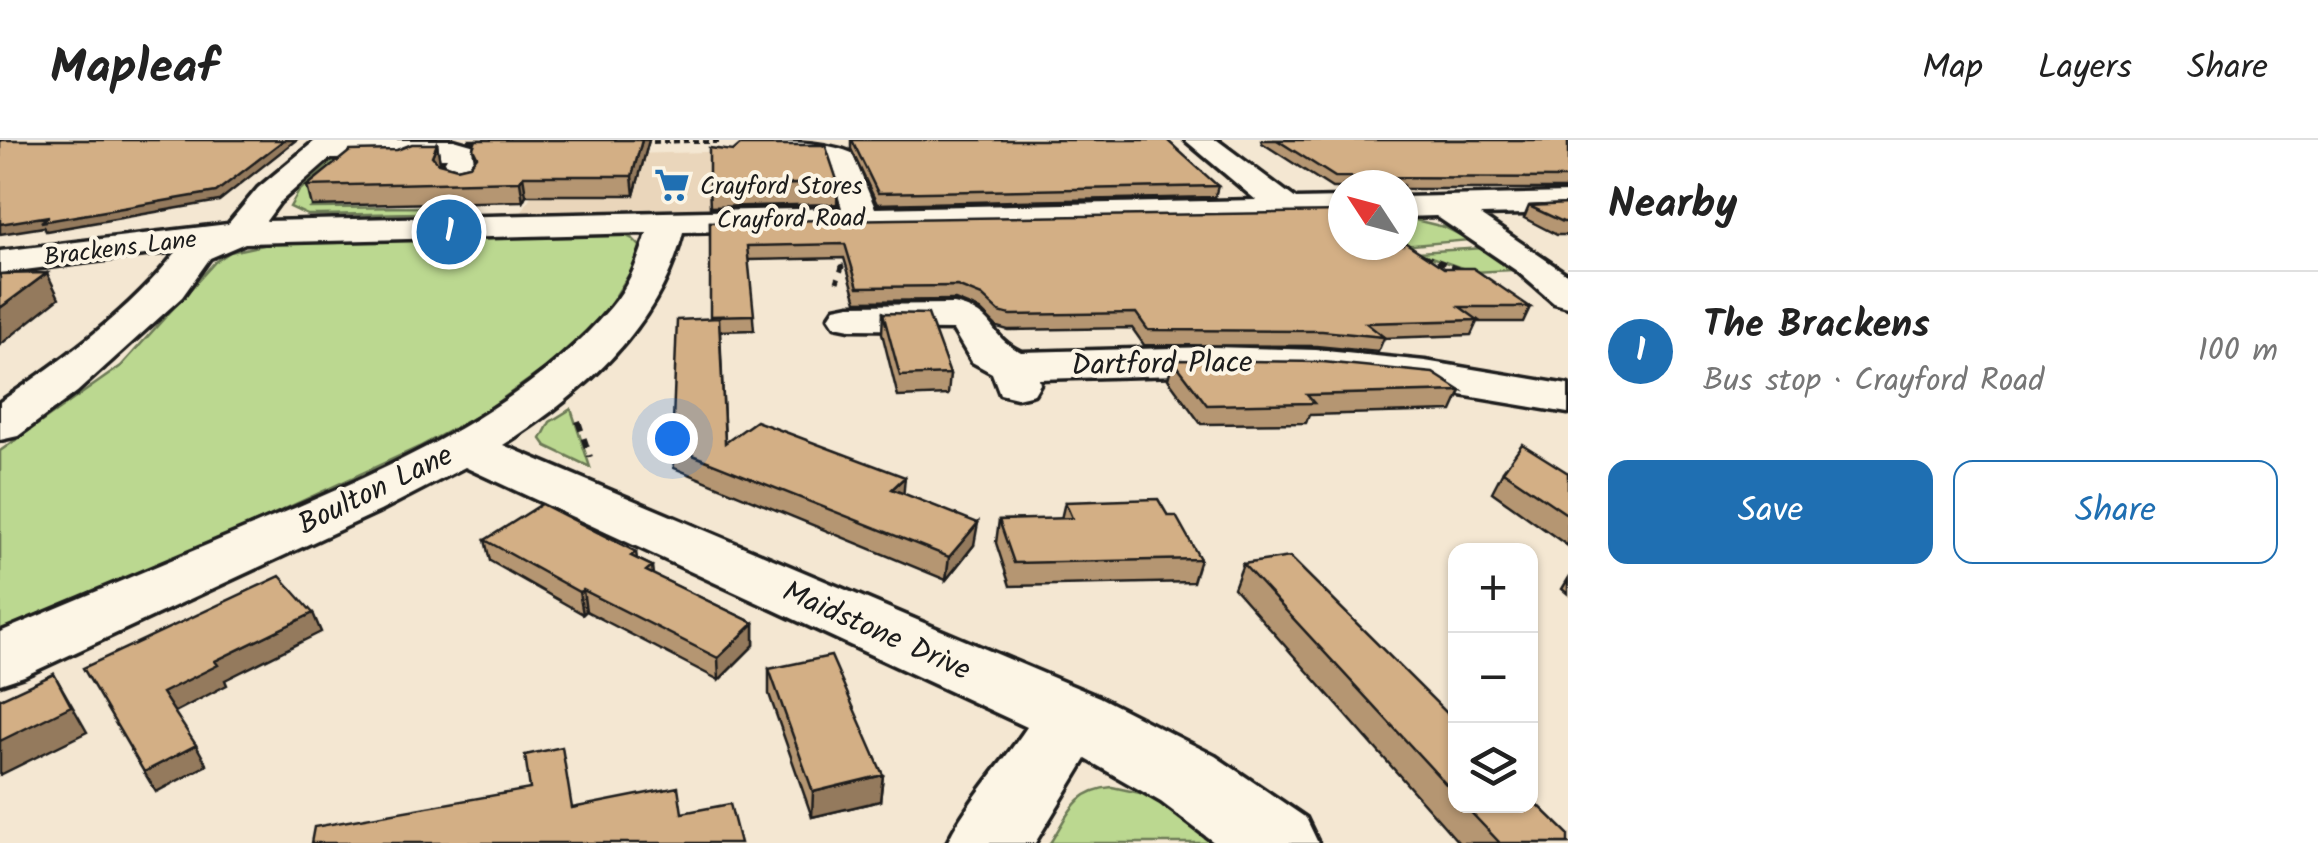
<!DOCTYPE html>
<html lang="en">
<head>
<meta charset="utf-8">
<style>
	:root { --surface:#fff; --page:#f6f6f6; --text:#222; --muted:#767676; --line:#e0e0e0; --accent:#1f6fb2 }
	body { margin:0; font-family:Kalam,sans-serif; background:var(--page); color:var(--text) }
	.controls { position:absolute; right:30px; bottom:30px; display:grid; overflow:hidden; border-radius:20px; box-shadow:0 2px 8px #0004 }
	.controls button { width:90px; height:90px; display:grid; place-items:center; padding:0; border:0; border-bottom:2px solid var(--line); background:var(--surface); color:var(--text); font:50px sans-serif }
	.compass { position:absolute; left:1328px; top:30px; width:90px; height:90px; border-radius:50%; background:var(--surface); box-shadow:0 2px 8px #0004; rotate:306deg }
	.you { position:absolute; left:672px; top:298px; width:35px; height:35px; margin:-25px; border:8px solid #fff; border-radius:50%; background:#1a73e8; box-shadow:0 0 0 15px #1a73e833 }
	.badge { display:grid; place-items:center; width:65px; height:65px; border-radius:50%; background:var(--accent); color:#fff; font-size:32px; font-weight:700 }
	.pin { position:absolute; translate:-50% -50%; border:5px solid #fff; box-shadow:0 2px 10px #0006 }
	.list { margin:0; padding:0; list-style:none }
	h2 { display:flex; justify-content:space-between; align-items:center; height:130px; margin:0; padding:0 40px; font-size:42px }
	h2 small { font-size:32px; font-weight:400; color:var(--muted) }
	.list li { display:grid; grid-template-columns:65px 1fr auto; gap:30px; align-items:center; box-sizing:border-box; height:160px; padding:0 40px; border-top:2px solid var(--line) }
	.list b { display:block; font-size:38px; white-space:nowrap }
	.list p { margin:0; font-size:32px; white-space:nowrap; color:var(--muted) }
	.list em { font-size:32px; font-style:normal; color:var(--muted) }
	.actions { display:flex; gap:20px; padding:30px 40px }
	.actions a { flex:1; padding:22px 0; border:2px solid var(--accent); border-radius:20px; text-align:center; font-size:35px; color:var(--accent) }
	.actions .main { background:var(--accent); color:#fff }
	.icon { flex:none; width:55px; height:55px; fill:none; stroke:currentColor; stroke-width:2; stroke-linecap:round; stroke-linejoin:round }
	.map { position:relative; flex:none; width:1568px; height:703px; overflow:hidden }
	header { display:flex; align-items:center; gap:60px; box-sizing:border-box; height:140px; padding:0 50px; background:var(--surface); border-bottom:2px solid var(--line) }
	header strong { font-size:48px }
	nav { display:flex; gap:55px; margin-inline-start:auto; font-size:35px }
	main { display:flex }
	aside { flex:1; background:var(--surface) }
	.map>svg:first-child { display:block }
</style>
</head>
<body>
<header>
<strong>Mapleaf</strong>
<nav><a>Map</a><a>Layers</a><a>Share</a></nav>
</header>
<main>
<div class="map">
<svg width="1568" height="703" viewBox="0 0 1568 703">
	<rect width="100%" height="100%" fill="#f4e7d2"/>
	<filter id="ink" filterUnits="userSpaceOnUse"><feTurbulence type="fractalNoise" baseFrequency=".01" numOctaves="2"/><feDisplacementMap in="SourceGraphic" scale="20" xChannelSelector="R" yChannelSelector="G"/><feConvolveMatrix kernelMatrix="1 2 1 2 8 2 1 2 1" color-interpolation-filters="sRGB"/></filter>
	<g filter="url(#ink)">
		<path fill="#ead6bb" d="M826,9L849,64L522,72L553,16Z"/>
		<path fill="#bbd890" stroke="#6c7a56" stroke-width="2.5" d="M447,15L448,26H438L444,18H421L335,46L311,68L422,67L416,73L321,75H307L290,67L299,51L337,17Z
			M1403,77L1444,87L1470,100L1402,106Z
			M614,90L633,99L644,110L604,175L548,226L484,272L419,307L235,392L0,494V311L121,226L215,122L230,112L278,102Z
			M1484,108L1514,130L1473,132L1417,112Z
			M571,269L590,327L546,306L541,299L550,282Z
			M1112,647L1154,656L1222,703H1050C1069,674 1074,650 1112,647Z"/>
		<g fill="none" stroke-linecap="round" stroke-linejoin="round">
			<defs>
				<path id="minor" d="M316,0H454L475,6L479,12L472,27L477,34L473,40L462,43L443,38L439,32L447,18L329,19L280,62L266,81L842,68L829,24C801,12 771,26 743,19L739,13L743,7C777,0 819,0 852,13L875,68L1256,60L1185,0H1217L1296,59L1343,58V78L683,92C659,188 583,254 503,305L1099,557L1215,616L1306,678L1318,703H1215L1161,662L1086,619L1035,703H947C967,661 1001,626 1027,587L465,327L380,371L24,536L0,544V492C82,458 163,423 245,389C374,334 517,278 611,167C629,146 639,119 647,93L245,103L210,118L182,157L77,252L18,296L0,300V262C63,220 130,171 177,111L0,133V111L228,84L258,48Z
					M1568,53V73L1480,75L1568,135V167L1554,163L1517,131L1436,76L1403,77V57Z
					M954,164C999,175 986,195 1021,212L1213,207L1316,210L1425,221L1568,245V273L1425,249L1316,237L1213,234L1039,239L1040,244L1034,254L1017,258L1000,254L992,233L972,222L953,190L850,189L835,186L829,177L835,168L850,165Z"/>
			</defs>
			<use href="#minor" stroke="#1c1c1c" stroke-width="7"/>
			<path stroke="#1c1c1c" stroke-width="4" stroke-dasharray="6 4" stroke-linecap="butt" d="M653,2L691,1
				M693,2H721"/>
			<path stroke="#1c1c1c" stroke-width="5" stroke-dasharray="8 6" stroke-linecap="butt" d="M836,111L842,127L837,142
				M1424,116L1459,129"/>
			<path stroke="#1c1c1c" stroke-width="6" stroke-dasharray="10 8" stroke-linecap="butt" d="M578,281L590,317"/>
			<use href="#minor" fill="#fcf5e5" fill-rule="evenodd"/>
		</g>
		<path fill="#b59672" stroke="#1c1c1c" stroke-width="2.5" d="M468,0H649L634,55H526L523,61L312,66L307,46L397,10L437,4L440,23L457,28L470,25L475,19L473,8L475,2Z
			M851,0L1218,46L1215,57L877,64L851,9Z
			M1261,0H1568V49H1403V45H1343V48H1332L1262,3Z
			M838,43L837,64L710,67L709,46Z
			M1568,64V95H1557L1524,78L1529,66Z
			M710,82L1444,128L1530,167L1523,182H1477L1471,195L1384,198L1378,212L1316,206L1144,205L1132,188L1008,190L997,187L980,170L955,160L857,161L844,118L748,120L754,190L720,191L725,303L904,354L974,405L946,440L674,328L672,307L711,179Z
			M883,173L950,234L948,255L898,257L882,193Z
			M1173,220L1461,251L1452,271L1309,275L1306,283L1201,284L1168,239Z
			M1503,331L1568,333V406L1492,352Z
			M1065,362L1168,376L1200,419L1193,442L1010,446L996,403L999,380L1061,379Z
			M485,400L636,412L637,419L652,426L653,435L754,483V505L719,540L586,471L583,474L490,421Z
			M1243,424L1456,582V666H1530L1568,703H1459L1234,448Z
			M1568,439V454L1562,449Z
			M769,529L883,635L880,661L812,677L769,554Z"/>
		<path fill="#947a5d" stroke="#1c1c1c" stroke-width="2.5" d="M284,0H296L219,61L46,91L44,87L0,94V84Z
			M642,0H649L634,55L632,36Z
			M437,4L440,22L436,34L432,16Z
			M523,36L526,55L523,61L520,41Z
			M47,133L59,158L0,205V168Z
			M905,337L903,359L892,349Z
			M978,383L974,405L946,440L949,417Z
			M583,450L586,471L583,474L579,452Z
			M313,473L321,492L225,540L227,545L173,573L162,553L215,521Z
			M754,483V505L719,540L718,518Z
			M54,534L87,592L0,635V601Z
			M196,605L207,625L156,652L144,632Z
			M883,635L880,661L812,677L813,652Z"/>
		<path fill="#d3af85" stroke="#1c1c1c" stroke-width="2.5" d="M0,0H284L216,52L41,82L49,76L0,84Z
			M476,0H642L632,36H523L520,41L307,46L350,11L397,10L412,4H437L432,16L438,23L457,28L470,25L477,16L473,8Z
			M852,0H1167L1218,46L878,53Z
			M1277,0H1568V38L1335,37Z
			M740,5H822L826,7L838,43L709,46V8L733,11Z
			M1568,64V82H1563L1529,66Z
			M1343,72V105H1403V101L1444,128H1473L1530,167H1460L1478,180L1366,183L1384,197L1322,191L1148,190L1136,173L1010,175L999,172L982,156L957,146L858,147L845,104L747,106L754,175L710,176V82Z
			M47,133L0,168V134Z
			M883,173L928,174L950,234L900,236Z
			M719,178L725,303L756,281L905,337L892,349L978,383L949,417L672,307L677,180Z
			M1173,220L1323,222L1433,233L1461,251L1307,255L1314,263L1207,265Z
			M1522,304L1568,333V375L1503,331Z
			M1158,359L1168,376H1176L1200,419L1014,423L999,380L1072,378L1065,362Z
			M542,364L636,412L631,416L652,426L646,431L754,483L718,518L583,450L579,452L485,400Z
			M1290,417L1456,582V655L1243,424Z
			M280,436L313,473L215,521L218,525L162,553L196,605L144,632L83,528Z
			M831,516L883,635L813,652L769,529Z
			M54,534L71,566L0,601V559Z
			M562,607L572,668L678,647L682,673L730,664L740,703H311L314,687L530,649L525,615Z
			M1530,657L1568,694V703H1500L1465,666H1530Z"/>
	</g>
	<defs>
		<symbol id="supermarket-bare" viewBox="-9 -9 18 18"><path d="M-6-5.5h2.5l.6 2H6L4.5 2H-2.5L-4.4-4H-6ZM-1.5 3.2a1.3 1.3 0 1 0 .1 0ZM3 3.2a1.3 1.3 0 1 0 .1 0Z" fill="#1f6fb2" stroke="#fcf5e5" stroke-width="2.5" paint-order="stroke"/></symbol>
	</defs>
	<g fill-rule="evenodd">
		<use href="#supermarket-bare" x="647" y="20" width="50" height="50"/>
	</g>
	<g text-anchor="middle" stroke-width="8" stroke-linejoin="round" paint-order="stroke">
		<g font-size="25" fill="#1c1c1c" stroke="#fcf5e5" text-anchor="start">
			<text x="700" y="54">Crayford Stores</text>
		</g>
		<g font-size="25" fill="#1c1c1c" stroke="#fcf5e5">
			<text transform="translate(791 78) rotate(-1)" y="9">Crayford Road</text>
			<text transform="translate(120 107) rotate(-7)" y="9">Brackens Lane</text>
		</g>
		<g font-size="30" fill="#1c1c1c" stroke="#fcf5e5">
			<text transform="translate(1162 223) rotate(-1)" y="10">Dartford Place</text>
			<text transform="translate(375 349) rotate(-26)" y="10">Boulton Lane</text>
			<text transform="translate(877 490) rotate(24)" y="10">Maidstone Drive</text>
		</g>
	</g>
</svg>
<div class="controls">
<button>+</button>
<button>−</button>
<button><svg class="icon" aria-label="layers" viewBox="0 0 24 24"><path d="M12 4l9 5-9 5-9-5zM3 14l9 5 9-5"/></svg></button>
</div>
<svg class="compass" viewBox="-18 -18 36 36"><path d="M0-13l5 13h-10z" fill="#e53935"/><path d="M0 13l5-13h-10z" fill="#767676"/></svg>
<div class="you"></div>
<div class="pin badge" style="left:449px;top:92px">1</div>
</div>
<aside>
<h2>Nearby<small></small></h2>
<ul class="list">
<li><span class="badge">1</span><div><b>The Brackens</b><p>Bus stop · Crayford Road</p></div><em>100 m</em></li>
</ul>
<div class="actions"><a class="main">Save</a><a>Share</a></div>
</aside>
</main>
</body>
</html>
